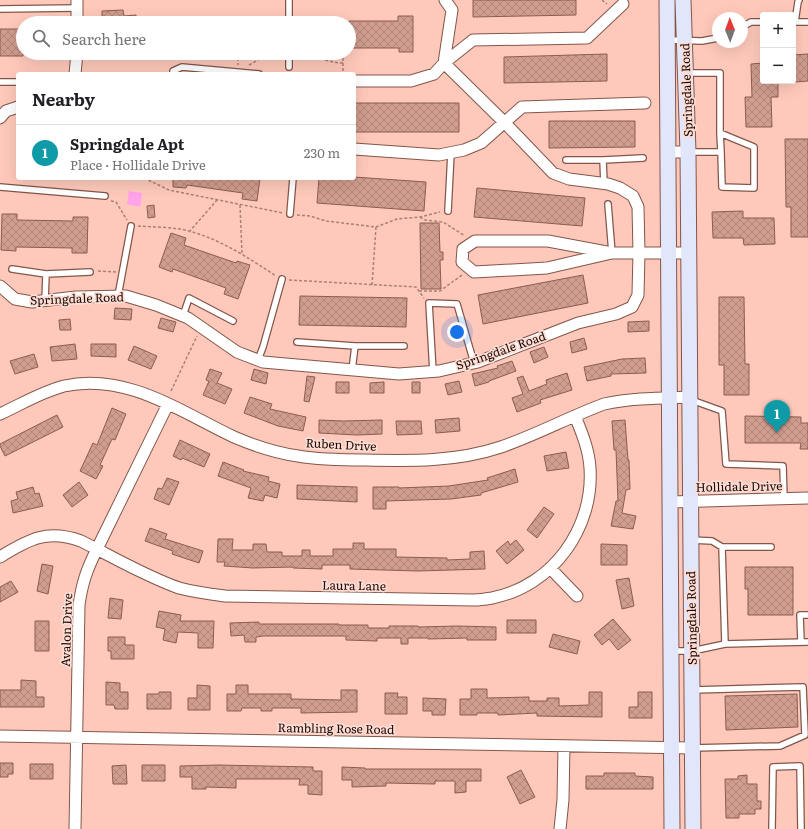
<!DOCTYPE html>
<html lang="en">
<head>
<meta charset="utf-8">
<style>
	:root { --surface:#fff; --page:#f2f2f2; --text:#202124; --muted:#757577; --line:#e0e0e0; --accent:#17606f }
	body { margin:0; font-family:Literata,serif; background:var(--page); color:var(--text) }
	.controls { position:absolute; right:12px; top:12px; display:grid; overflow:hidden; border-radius:4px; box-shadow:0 4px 16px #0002 }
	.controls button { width:36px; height:36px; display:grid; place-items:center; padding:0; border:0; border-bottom:1px solid var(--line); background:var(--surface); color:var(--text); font:20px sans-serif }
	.compass { position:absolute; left:712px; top:12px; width:36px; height:36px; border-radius:50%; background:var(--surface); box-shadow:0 4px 16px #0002; rotate:359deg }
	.you { position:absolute; left:457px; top:332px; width:14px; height:14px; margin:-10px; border:3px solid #fff; border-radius:50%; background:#1a73e8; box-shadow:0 0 0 6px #1a73e833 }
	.badge { display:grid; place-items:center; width:26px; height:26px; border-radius:50%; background:var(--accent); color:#fff; font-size:13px; font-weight:700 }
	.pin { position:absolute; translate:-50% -33px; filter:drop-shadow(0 1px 2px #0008) }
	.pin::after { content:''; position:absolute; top:21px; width:14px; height:12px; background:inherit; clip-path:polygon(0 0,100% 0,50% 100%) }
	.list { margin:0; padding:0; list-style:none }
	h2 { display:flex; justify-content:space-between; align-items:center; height:52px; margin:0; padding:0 16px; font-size:17px }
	h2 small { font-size:13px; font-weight:400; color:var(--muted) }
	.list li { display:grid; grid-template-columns:26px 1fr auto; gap:12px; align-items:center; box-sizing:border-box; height:56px; padding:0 16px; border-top:1px solid var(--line) }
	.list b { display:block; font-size:15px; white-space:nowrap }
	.list p { margin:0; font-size:13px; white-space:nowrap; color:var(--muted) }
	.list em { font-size:13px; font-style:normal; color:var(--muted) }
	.icon { flex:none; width:22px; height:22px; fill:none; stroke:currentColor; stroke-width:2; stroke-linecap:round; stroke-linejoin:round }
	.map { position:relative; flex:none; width:808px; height:829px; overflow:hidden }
	.search { position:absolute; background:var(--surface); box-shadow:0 4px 16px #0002; left:16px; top:16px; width:340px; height:44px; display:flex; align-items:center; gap:10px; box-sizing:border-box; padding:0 14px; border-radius:22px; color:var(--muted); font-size:15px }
	.panel { position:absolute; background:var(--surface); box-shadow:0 4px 16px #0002; left:16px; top:72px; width:340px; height:108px; border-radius:4px }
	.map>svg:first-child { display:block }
</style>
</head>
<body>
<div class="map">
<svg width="808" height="829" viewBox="0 0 808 829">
	<defs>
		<pattern id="building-cross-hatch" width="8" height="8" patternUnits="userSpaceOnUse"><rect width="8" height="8" fill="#d09d8f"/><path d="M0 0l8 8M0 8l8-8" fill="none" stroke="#b2867a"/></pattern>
	</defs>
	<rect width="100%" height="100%" fill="#fec9ba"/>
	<path fill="#ffa3ea" d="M129,191L142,193L140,207L127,204Z"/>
	<path fill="url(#building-cross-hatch)" stroke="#8b5d51" d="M473,0H576V15L473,17Z
		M123,10L124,16L136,15V23H102V11Z
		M398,16H413V52H399V48H349V21H398Z
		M0,29H23V56H0Z
		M607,54V81L504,83V57Z
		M808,54V81L795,82L793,55Z
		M763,63V81H778V97H771L772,127H746L745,97H752L751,64Z
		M354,103H459V132H354Z
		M549,121H635V147L549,148Z
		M785,139H808V237H791V207H786Z
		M354,177L426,182L424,211L317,203L319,178Z
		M173,178H260L257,201L242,199L243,193L187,185L186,188L173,187Z
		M477,188L585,198L582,226L474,217Z
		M154,205L155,217L148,218L147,206Z
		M743,211V218H774L775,244L744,245L743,238H713L712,212Z
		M2,214H17V220L73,221V217H88L87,253H72V248L16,247V251L1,250Z
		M420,223H439L440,252H443V260H440L441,289H421Z
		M171,233L186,238L184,245L236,263L237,261L250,265L238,299L224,294L226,288L173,269L172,272L159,267Z
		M583,275L588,303L483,324L478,295Z
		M300,296L407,298L406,327L299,325Z
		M719,297H744L745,364H749V395H724V365H719Z
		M115,308L132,309L131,320L114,319Z
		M161,318L176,322L173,332L158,328Z
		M70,319L71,330H60L59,320Z
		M649,321V331L628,332V322Z
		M584,338L587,349L572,353L570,342Z
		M75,344L77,359L52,361L50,347Z
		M91,344H116V357L91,356Z
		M134,346L157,356L151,369L128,360Z
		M544,347L548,357L534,363L530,352Z
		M34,354L38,367L15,374L10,361Z
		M645,358L646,373L611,374V376L587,381L584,367L622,359Z
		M512,361L516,371L489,381V382L475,386L472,374L498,368L497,366Z
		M210,369L222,373L217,383L232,389L225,404L203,395L209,381L206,380Z
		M254,369L268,373L266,384L251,380Z
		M567,373L572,390L540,400L541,403L517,412L512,398L523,394L517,378L523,376L529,391L547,384L546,380Z
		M307,376L315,377L309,402L304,401Z
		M459,381L462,392L448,395L445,384Z
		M336,382H349V393H336Z
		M384,382V393H370V383Z
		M412,382H420V393H412Z
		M250,397L272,404L270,409L306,417L303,431L278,426L244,413Z
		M112,408L126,414L115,440L112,439L100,465L103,466L96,479L80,471L93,443L97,445Z
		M57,415L63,427L5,456L0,446V444Z
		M745,416L801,417V423H808V449H800L801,443H745Z
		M459,418L460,431L436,433L435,420Z
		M319,420L343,421L382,420V434L357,435L319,433Z
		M625,420L628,460H629L630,489L626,490L622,513L636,516L633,529L611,526L616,501H618L616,450H614L612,421Z
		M396,421H421L422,434L397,435Z
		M180,440L210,454L204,467L182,458L181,460L173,456Z
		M566,452L569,468L547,471L544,456Z
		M223,462L244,470L243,471L269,477L268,481L280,484L277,498L265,495L263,501L248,498L251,488L218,476Z
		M515,469L518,482L481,493V495L451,499L386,501V509H373V487H399V488L449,486L488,480L487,478Z
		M167,478L179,482L169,505L154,499L158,488L162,489Z
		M79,482L88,495L72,507L63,495Z
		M297,485L357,487V502L297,499Z
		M33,487L35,494L39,493L43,506L13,513L11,501L18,499L16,492Z
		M544,507L554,514L537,538L527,530Z
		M150,528L167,534L165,539L203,551L199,563L172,554L173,551L145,541Z
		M218,539H233L232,550H253V544H266L267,552H282V556H302V550H310V556H333V549H353V543H364V549H396V557L447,558V560L470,559V552L484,551L485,569L418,571L350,569V565H322V569L293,568V567L253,568L224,566L225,562H217Z
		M516,540L524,550L507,564L496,551L508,541L510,545Z
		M601,544L627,545V565H601Z
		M42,564L53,566L48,594L37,591Z
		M745,567H793V615H748V589H745Z
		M629,578L634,606L622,609L616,580Z
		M11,581L18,592L0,602V587Z
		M110,598L123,600L121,619L108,618Z
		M159,611L181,615L180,621H214L213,648H198V633L178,632L176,643L163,640L165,629L156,627Z
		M613,619L631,640L618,650L609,639L602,645L594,635Z
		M507,620H536V633H507Z
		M35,621H49V651H35Z
		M259,622V624H339V625H368V628H389V626H418V627L457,626L496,627V640H467V638L428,639V638H408V644H401V638H377V641L346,640V636H263L256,637V642H245L244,635L231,636L230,623Z
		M553,634L580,641L577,654L549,647Z
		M108,637H125V645H134V659H111V651H108Z
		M21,680L36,681V697H44V707H0V690H21Z
		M106,682L120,683V692H128V709H115L114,705H106Z
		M197,685L210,686V710H188V698H197Z
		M236,685H248V694H291V699L341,700V690H357V712L301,713V708H272V711H261V708H242L241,711H227V694H236Z
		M471,689H487V698L529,697V701H547V698H559V706L589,705V692H602V717L537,716V713L498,715V713H477V715H460V699H471Z
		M159,692H171V709H147V694H159Z
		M638,692H652V718H629V707H638Z
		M385,693H398L397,697H407V714H385Z
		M797,694L798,727L726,730L725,696Z
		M423,698L446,699L445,715H432V711H423Z
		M0,763H13V774H8V777H0Z
		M30,764H53V779H30Z
		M126,765L127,784H113L112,766Z
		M142,765H165V781H142Z
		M218,765L313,767V771H322V795L308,794V785H299L300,779H236V788L206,787V789H192V777H180V766Z
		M342,767L365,768V769H481V781H466V792L455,793V781H435V784L386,783V786L352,787V780H342Z
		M521,770L535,797L520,804L507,777Z
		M604,773H635V776L653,777V789H586V776H604Z
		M747,775V784H757V801H761V809H755V814H739V818H726L725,779H738V776Z"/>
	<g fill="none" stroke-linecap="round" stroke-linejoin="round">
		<defs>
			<path id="lane" d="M289,0V23
				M0,9L77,8
				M793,22H808
				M795,22L798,2L799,0
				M742,27L751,22H763
				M667,40L702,41L718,38
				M289,53V67
				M687,73H720V133L754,147V188L722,187L721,152H689
				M173,74V71L182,67L259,74
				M0,82H18
				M720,133L721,152
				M566,160H603L604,184
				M603,160L643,158
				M0,187L105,196
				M608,204L612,253
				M448,211L451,153
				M290,214L293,178
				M12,269L46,274L45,301
				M46,274L90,272
				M118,296L131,226
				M183,316L189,298L233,321
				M297,342L355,346
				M258,360L263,347L282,279
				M352,370L355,346H404
				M433,372L429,303L457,304L474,363
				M692,399L697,402L722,411L726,464L783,466L784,499
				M691,540L712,541L722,547H771
				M722,547L725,644L808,642
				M801,642L800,615H808
				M672,651H692L725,644
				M692,748L780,746L805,735L803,687L693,690
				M772,829L773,767L800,766L801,829"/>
			<path id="street" d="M77,23V0
				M75,74L77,53
				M354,81H411L434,74L444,63L452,10L445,0
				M0,118L6,111L18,107
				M354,149L439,155L464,150L481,143L522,107L645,103
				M668,152H688
				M612,253L547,268L474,272L462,262L463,249L475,241H548L612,253H689
				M0,286L15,299L32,302L76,297L126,296L156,305L188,318L237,352L263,362L399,374L439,371L478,362L578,323L616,314L632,307L638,295L639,253L638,207L633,196L620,188L608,184L569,179L553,173L505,123L444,63L473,40L587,38L623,4
				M0,414C22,404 41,392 64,386C126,372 181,412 234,437C255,446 277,453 298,456C321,460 343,460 365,460C411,461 456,462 501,447C536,435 569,417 604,404C632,398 661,398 690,397
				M671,502L808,498
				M0,557C29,539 47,529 81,541C113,557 145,576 179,588C194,592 209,594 225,596L474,600C480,600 486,599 492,598C553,586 594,528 590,468C589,450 582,433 575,416
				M550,568L577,596
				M0,736L692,748
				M75,829L79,605C82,583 87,569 97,549L168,404
				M560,829L563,800L564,746"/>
			<path id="secondary" d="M667,0L672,829
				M683,0L688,152L693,829"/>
		</defs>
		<use href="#lane" stroke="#83564a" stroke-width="8"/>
		<use href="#street" stroke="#83564a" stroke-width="13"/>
		<use href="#secondary" stroke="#83564a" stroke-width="17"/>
		<path stroke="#a98176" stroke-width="1.5" stroke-dasharray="3 2" stroke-linecap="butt" d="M602,0L607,4
			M238,53V65
			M343,53V74
			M296,54C313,54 327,63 343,63
			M249,65L269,54L281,53
			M144,178L169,190L283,213
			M111,201L116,202L127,220
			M240,205L242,254
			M297,215L310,216L326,221L376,227L397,219L420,217L440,212
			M420,217L425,220L443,222L465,236
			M138,226C152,227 167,227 180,229C216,236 247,257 276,276
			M189,232L217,200
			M98,271L116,272
			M289,280L416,287L424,298
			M372,285L376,227
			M419,291H440L462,275
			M171,391L197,336"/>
		<use href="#lane" stroke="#fff" stroke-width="5.5"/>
		<use href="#street" stroke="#fff" stroke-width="11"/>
		<use href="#secondary" stroke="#e2e6fb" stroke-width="15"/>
	</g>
	<g text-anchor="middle" stroke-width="3.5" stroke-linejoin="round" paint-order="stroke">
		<g font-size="12" fill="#1a0905" stroke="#fcdcd3">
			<text transform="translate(687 90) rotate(-92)" y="4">Springdale Road</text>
			<text transform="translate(77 299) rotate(-2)" y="4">Springdale Road</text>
			<text transform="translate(501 351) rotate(-19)" y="4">Springdale Road</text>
			<text transform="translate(341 445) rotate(3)" y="4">Ruben Drive</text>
			<text transform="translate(739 487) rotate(-1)" y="4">Hollidale Drive</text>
			<text transform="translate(354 586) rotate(1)" y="4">Laura Lane</text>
			<text transform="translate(692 618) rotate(-91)" y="4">Springdale Road</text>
			<text transform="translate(67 630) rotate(-88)" y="4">Avalon Drive</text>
			<text transform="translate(336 729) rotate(1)" y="4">Rambling Rose Road</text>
		</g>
	</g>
</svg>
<div class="controls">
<button>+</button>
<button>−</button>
</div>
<svg class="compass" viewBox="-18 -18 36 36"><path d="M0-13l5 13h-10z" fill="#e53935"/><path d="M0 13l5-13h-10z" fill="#757577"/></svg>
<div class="you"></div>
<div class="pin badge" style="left:777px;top:433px;background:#0f9aa8">1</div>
<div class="search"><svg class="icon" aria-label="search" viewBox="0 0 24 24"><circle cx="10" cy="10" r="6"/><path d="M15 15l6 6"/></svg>Search here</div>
<section class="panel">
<h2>Nearby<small></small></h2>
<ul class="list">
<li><span class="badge" style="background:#0f9aa8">1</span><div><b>Springdale Apt</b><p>Place · Hollidale Drive</p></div><em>230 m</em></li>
</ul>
</section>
</div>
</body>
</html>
